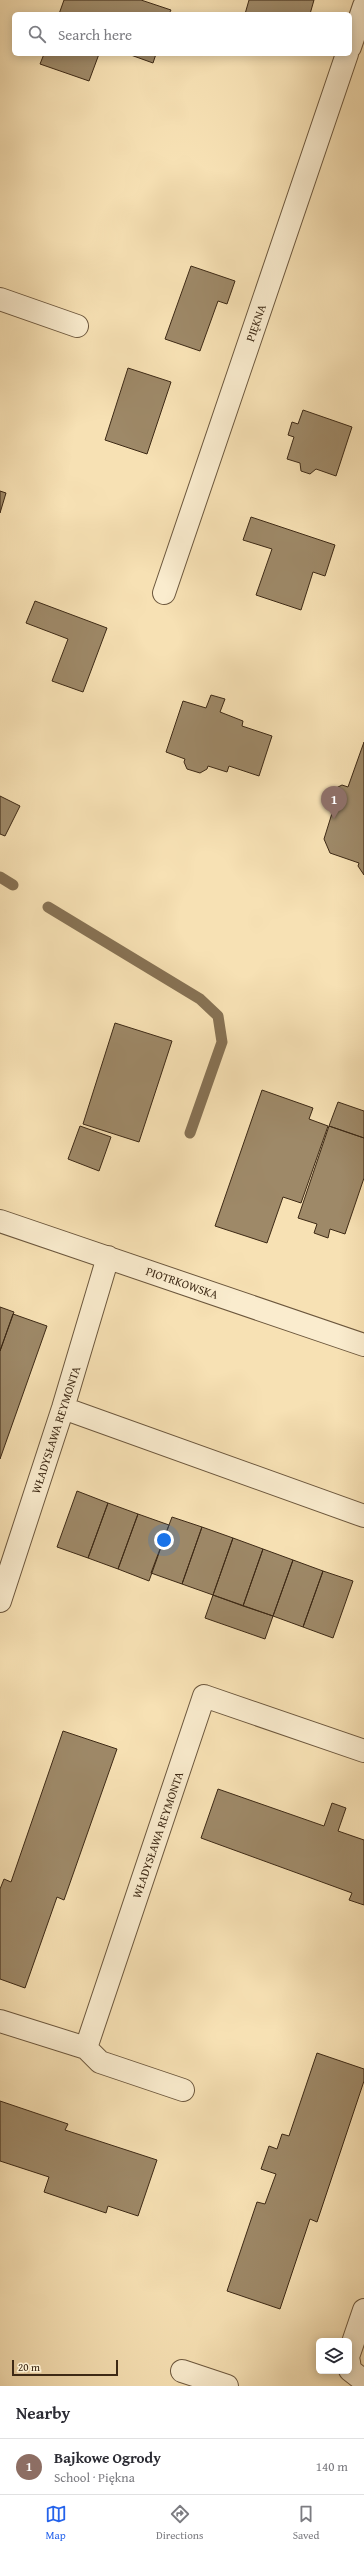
<!DOCTYPE html>
<html lang="en">
<head>
<meta charset="utf-8">
<style>
	:root { --surface:#fff; --page:#f7f7f7; --text:#2b2b33; --muted:#7c7c81; --line:#e1e1e2; --accent:#2563eb }
	body { margin:0; font-family:"Gentium Book Plus",serif; background:var(--page); color:var(--text) }
	.controls { position:absolute; right:12px; bottom:12px; display:grid; overflow:hidden; border-radius:6px; box-shadow:0 2px 10px #0003 }
	.controls button { width:36px; height:36px; display:grid; place-items:center; padding:0; border:0; border-bottom:1px solid var(--line); background:var(--surface); color:var(--text); font:20px sans-serif }
	.scale { position:absolute; left:12px; bottom:10px; width:106px; box-sizing:border-box; padding-left:4px; border:2px solid #3d2915; border-top:0; font-size:11px; line-height:14px; white-space:nowrap; color:#3d2915; -webkit-text-stroke:3px #faecce; paint-order:stroke }
	.you { position:absolute; left:164px; top:1540px; width:14px; height:14px; margin:-10px; border:3px solid #fff; border-radius:50%; background:#1a73e8; box-shadow:0 0 0 6px #1a73e833 }
	.badge { display:grid; place-items:center; width:26px; height:26px; border-radius:50%; background:var(--accent); color:#fff; font-size:13px; font-weight:700 }
	.pin { position:absolute; translate:-50% -33px; filter:drop-shadow(0 1px 2px #0008) }
	.pin::after { content:''; position:absolute; top:21px; width:14px; height:12px; background:inherit; clip-path:polygon(0 0,100% 0,50% 100%) }
	.list { margin:0; padding:0; list-style:none }
	h2 { display:flex; justify-content:space-between; align-items:center; height:52px; margin:0; padding:0 16px; font-size:17px }
	h2 small { font-size:13px; font-weight:400; color:var(--muted) }
	.list li { display:grid; grid-template-columns:26px 1fr auto; gap:12px; align-items:center; box-sizing:border-box; height:56px; padding:0 16px; border-top:1px solid var(--line) }
	.list b { display:block; font-size:15px; white-space:nowrap }
	.list p { margin:0; font-size:13px; white-space:nowrap; color:var(--muted) }
	.list em { font-size:13px; font-style:normal; color:var(--muted) }
	.icon { flex:none; width:22px; height:22px; fill:none; stroke:currentColor; stroke-width:2; stroke-linecap:round; stroke-linejoin:round }
	.map { position:relative; flex:none; width:364px; height:2386px; overflow:hidden }
	.search { position:absolute; background:var(--surface); box-shadow:0 2px 10px #0003; left:12px; right:12px; top:12px; height:44px; display:flex; align-items:center; gap:10px; box-sizing:border-box; padding:0 14px; border-radius:6px; color:var(--muted); font-size:15px }
	.sheet { height:108px; background:var(--surface) }
	nav { display:flex; justify-content:space-around; align-items:center; box-sizing:border-box; height:56px; border-top:1px solid var(--line); background:var(--surface); font-size:11px; color:var(--muted) }
	nav a { display:grid; justify-items:center; gap:2px }
	nav .on { color:var(--accent) }
	.map>svg:first-child { display:block }
</style>
</head>
<body>
<div class="map">
<svg width="364" height="2386" viewBox="0 0 364 2386">
	<rect width="100%" height="100%" fill="#f7e1b4"/>
	<filter id="stains"><feTurbulence type="fractalNoise" baseFrequency=".005" numOctaves="4"/><feColorMatrix values="0 0 0 0 .2 0 0 0 0 .09 0 0 0 0 .02 0 0 0 .5 -.17"/></filter>
	<radialGradient id="worn" r=".72"><stop offset=".6" stop-color="#630" stop-opacity="0"/><stop offset="1" stop-color="#630" stop-opacity=".3"/></radialGradient>
	<g fill="none" stroke-linecap="round" stroke-linejoin="round">
		<path stroke="#877254" stroke-width="11" d="M0,877L13,885
			M48,907L200,999L218,1016L222,1042L190,1133"/>
	</g>
	<path fill="#9e8968" stroke="#3d2915" d="M64,0H141L171,10L169,14H59Z
		M249,0H314L310,14H245Z
		M44,54H99L89,81L40,64Z
		M128,54H156L153,63Z
		M191,266L235,281L227,304L218,301L200,351L165,339Z
		M128,368L171,382L147,454L105,440Z
		M303,410L352,427L336,476L316,469L310,474L301,471L300,463L287,459L294,437L288,435L292,422L298,424Z
		M0,491L6,493L0,513Z
		M251,517L335,545L325,576L313,572L301,610L256,595L272,549L243,540Z
		M35,601L107,628L83,692L52,681L68,639L26,623Z
		M211,695L225,699L220,712L243,721L242,726L272,736L259,776L229,766L227,772L208,766L207,769L200,773L187,769L184,762L185,759L166,752L183,701L206,708Z
		M364,742V875L358,866L359,863L330,853L324,839L333,810L329,803L334,789L342,785L348,787Z
		M0,796L20,806L5,836L0,834Z
		M115,1023L172,1041L139,1142L83,1124Z
		M262,1090L313,1108L309,1119L328,1126L301,1203L283,1197L267,1243L215,1226Z
		M338,1102L364,1111V1138L329,1126Z
		M80,1126L111,1137L99,1171L68,1159Z
		M329,1126L364,1138V1178L345,1234L330,1229L328,1238L314,1233L317,1224L298,1218Z
		M0,1307L14,1312L0,1351Z
		M13,1314L47,1326L0,1459V1351Z
		M77,1491L108,1503L88,1558L57,1547Z
		M108,1503L138,1514L118,1569L88,1558Z
		M138,1514L169,1525L149,1581L118,1569Z
		M172,1517L202,1527L182,1584L151,1573Z
		M202,1527L233,1538L213,1595L182,1584Z
		M233,1538L263,1549L243,1606L213,1595Z
		M263,1549L293,1560L273,1616L243,1606Z
		M293,1560L323,1571L303,1627L273,1616Z
		M323,1571L353,1581L333,1638L303,1627Z
		M213,1595L273,1616L265,1639L205,1618Z
		M63,1731L117,1749L64,1900L57,1897L25,1988L0,1979V1889L4,1879L11,1882Z
		M218,1789L324,1826L332,1803L346,1808L338,1831L364,1840V1905L349,1900L352,1893L201,1838Z
		M317,2053L364,2069V2081L317,2222L310,2219L280,2309L227,2291L257,2202L265,2204L276,2174L261,2169L269,2146L277,2149L282,2134L289,2136Z
		M0,2101L68,2124L65,2130L157,2160L138,2216L108,2206L106,2213L44,2192L49,2177L0,2161Z"/>
	<g fill="none" stroke-linecap="round" stroke-linejoin="round">
		<defs>
			<path id="minor" d="M350,47L364,6
				M0,299L77,326
				M164,593L347,54
				M0,1221L364,1345
				M63,1408L364,1516
				M0,1601L63,1408L108,1257
				M0,2021L86,2048L204,1696L364,1751
				M86,2048L100,2062L183,2090
				M349,2354L364,2310
				M349,2362L350,2370L364,2381
				M182,2371L227,2386"/>
		</defs>
		<use href="#minor" stroke="#6c573d" stroke-width="24"/>
		<use href="#minor" stroke="#faecce" stroke-width="22"/>
	</g>
	<g text-anchor="middle" stroke-width="4" stroke-linejoin="round" paint-order="stroke">
		<g font-size="12" fill="#3d2915" stroke="#faecce">
			<text transform="translate(256 323) rotate(-71)" y="4">PIĘKNA</text>
			<text transform="translate(182 1283) rotate(19)" y="4">PIOTRKOWSKA</text>
			<text transform="translate(56 1430) rotate(-72)" y="4">WŁADYSŁAWA REYMONTA</text>
			<text transform="translate(158 1835) rotate(-71)" y="4">WŁADYSŁAWA REYMONTA</text>
		</g>
	</g>
	<rect width="100%" height="100%" filter="url(#stains)"/>
	<rect width="100%" height="100%" fill="url(#worn)"/>
</svg>
<div class="controls">
<button><svg class="icon" aria-label="layers" viewBox="0 0 24 24"><path d="M12 4l9 5-9 5-9-5zM3 14l9 5 9-5"/></svg></button>
</div>
<div class="scale">20 m</div>
<div class="you"></div>
<div class="pin badge" style="left:334px;top:819px;background:#8d6e63">1</div>
<div class="search"><svg class="icon" aria-label="search" viewBox="0 0 24 24"><circle cx="10" cy="10" r="6"/><path d="M15 15l6 6"/></svg>Search here</div>
</div>
<section class="sheet">
<h2>Nearby<small></small></h2>
<ul class="list">
<li><span class="badge" style="background:#8d6e63">1</span><div><b>Bajkowe Ogrody</b><p>School · Piękna</p></div><em>140 m</em></li>
</ul>
</section>
<nav>
<a class="on"><svg class="icon" aria-label="map" viewBox="0 0 24 24"><path d="M3 6l6-2 6 2 6-2v14l-6 2-6-2-6 2zM9 4v14M15 6v14"/></svg>Map</a>
<a><svg class="icon" aria-label="directions" viewBox="0 0 24 24"><path d="M12 3l9 9-9 9-9-9zM9 14v-3h6M13 9l2 2-2 2"/></svg>Directions</a>
<a><svg class="icon" aria-label="saved" viewBox="0 0 24 24"><path d="M7 4h10v16l-5-4-5 4z"/></svg>Saved</a>
</nav>
</body>
</html>
